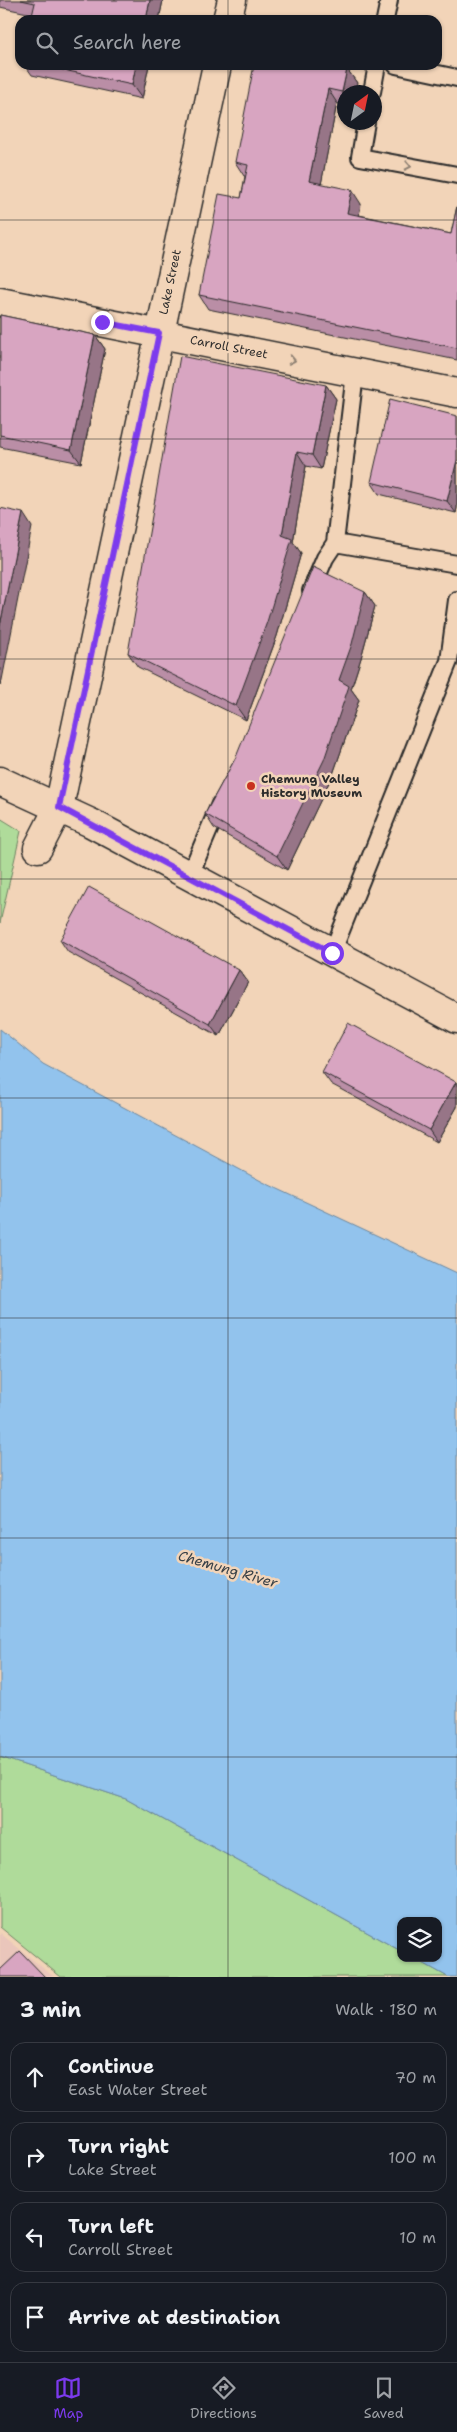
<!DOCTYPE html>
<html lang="en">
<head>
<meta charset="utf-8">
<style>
	:root { --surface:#171b24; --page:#20242c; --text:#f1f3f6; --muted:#9ea1a6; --line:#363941; --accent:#7c3aed }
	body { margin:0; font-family:"Shantell Sans",sans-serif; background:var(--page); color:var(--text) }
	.controls { position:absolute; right:15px; bottom:15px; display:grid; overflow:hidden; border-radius:10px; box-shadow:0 1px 4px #0004 }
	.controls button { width:45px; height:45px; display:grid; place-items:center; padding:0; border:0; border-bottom:1px solid var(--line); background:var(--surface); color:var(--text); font:25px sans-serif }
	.compass { position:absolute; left:337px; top:85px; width:45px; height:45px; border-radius:50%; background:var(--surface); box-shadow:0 1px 4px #0004; rotate:33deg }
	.stop { position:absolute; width:15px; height:15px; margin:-11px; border:4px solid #7c3aed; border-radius:50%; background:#fff }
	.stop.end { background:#7c3aed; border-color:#fff; box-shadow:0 1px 5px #0008 }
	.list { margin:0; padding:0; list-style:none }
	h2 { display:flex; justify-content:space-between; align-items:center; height:65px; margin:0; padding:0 20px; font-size:21px }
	h2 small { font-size:16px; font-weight:400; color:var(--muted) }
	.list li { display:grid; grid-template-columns:32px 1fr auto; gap:15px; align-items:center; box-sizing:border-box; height:70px; margin:0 10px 10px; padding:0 10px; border:1px solid var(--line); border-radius:15px }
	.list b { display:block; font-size:19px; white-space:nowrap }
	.list p { margin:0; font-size:16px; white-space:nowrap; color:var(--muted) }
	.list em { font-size:16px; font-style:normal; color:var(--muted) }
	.icon { flex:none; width:28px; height:28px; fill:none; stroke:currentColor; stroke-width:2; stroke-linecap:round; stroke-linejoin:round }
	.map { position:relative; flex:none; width:457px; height:1977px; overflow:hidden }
	.search { position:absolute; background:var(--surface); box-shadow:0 1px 4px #0004; left:15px; right:15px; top:15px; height:55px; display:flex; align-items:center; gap:12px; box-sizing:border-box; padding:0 18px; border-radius:15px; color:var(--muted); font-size:19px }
	.sheet { height:385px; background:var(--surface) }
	nav { display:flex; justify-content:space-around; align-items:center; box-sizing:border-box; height:70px; border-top:1px solid var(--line); background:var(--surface); font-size:14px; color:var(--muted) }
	nav a { display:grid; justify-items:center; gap:2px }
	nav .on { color:var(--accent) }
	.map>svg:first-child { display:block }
</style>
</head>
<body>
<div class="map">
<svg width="457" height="1977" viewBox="0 0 457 1977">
	<rect width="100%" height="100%" fill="#f2d4b8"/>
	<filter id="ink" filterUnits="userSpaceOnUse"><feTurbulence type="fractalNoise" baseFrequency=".02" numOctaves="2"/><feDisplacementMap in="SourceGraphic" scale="10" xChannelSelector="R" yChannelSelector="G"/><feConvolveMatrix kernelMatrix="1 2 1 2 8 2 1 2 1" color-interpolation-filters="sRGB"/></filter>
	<g filter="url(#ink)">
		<path fill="#eac6bb" d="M0,1933L54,1977H0Z"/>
		<path fill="#afdb9a" stroke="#6d8362" d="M0,818L21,831L0,923Z
			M0,1757L126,1799L401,1951V1958H414L448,1977H61L0,1927Z"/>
		<path fill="#92c3ed" stroke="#69869f" d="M0,1029L43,1064L263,1182L457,1273V1977H448L414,1958H438V1921H401V1951L126,1799L0,1757Z"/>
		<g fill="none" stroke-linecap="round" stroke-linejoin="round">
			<defs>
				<path id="service" d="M385,20L389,0
					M396,65L457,78
					M372,92L377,65
					M366,122L360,157L457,175
					M335,543L457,564
					M311,591L325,558L335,543L355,373
					M189,877L220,804
					M332,953L449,661L457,600"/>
				<path id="minor" d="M0,302L457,393"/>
				<path id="tertiary" d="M227,20L232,0
					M38,848L59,807L217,65"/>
				<path id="primary" d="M0,781L91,823L457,1019"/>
			</defs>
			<use href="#service" stroke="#2b2b2b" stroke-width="20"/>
			<use href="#minor" stroke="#2b2b2b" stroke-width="31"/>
			<use href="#tertiary" stroke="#2b2b2b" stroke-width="31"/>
			<use href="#primary" stroke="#2b2b2b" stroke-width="31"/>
			<use href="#service" stroke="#f2d4b8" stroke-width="16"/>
			<use href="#minor" stroke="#f2d4b8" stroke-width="28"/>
			<use href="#tertiary" stroke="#f2d4b8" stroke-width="28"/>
			<use href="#primary" stroke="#f2d4b8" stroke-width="28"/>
		</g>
		<path fill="#ba8ea6" stroke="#2b2b2b" d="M0,0H163L159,20H31L32,14L0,7Z
			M25,65H149L142,99L32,75Z
			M347,69L357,83L344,92V105L337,103L321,184L361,204L359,215L451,234L457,206V360L208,309L199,295L241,198L245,176H244L235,162Z
			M0,315L95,335L105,349L81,463L0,447Z
			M326,385L336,399L321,469L306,466L293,542L301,553L277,636L246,720L138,667L128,653Z
			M457,416V508L456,513L379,494L371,482Z
			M365,592L375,606L361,658L351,689L359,700L333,774L287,870L214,828L205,814L236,757Z
			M60,940L239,970L248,982L219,1036L68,952Z
			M322,1072L456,1082L457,1084V1107L437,1142L331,1084Z"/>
		<path fill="#977487" stroke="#2b2b2b" d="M150,0H163L159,20H146Z
			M136,65H149L142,99L132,85Z
			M347,69L357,83L354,92H344V96L342,92Z
			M328,89L337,103L319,195L309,181Z
			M352,190L361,204L357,227L347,213Z
			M95,335L105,349L81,463L71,450Z
			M326,385L336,399L321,469L312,455Z
			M297,452L306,466L293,542L301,553L277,636L246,720L236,706L282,535Z
			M457,460V508L456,513L447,501Z
			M23,513L32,527L1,685L0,684V626Z
			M365,592L375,606L361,658L351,689L359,700L333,774L287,870L277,856L339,680Z
			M239,970L248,982L219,1036L210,1024Z
			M456,1082L457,1084V1107L437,1142L429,1130Z"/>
		<path fill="#d8a5c1" stroke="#2b2b2b" d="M21,0H150L146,20H31L35,3Z
			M41,65H136L132,85Z
			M254,65H328L347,69L342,92L328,89L309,181L352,190L347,213L451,234L457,206V348L199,295L219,194L241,198L248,165L235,162Z
			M0,315L95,335L71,450L0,435Z
			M180,356L326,385L312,455L297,452L282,535L292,539L267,622L236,706L128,653Z
			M390,399L457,416V460L447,501L371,482Z
			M0,508L23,513L0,626Z
			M313,567L365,592L352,644L339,680L349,686L324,760L277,856L205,814L236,757Z
			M89,887L239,970L210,1024L60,940Z
			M348,1023L456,1082L429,1130L322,1072Z
			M20,1951L45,1977H0V1970Z"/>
		<defs><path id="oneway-chevron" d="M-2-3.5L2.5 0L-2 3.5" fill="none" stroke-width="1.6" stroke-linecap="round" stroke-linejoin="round" transform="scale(1.25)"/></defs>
		<g stroke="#8e8072">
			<use href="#oneway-chevron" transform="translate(408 166) rotate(11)"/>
			<use href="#oneway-chevron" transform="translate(292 360) rotate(11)"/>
		</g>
	</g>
	<g fill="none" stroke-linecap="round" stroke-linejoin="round" filter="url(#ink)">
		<path stroke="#7c3aed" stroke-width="6" d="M102,322L159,333L59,807L332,953"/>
	</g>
	<path fill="none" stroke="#2b2b2b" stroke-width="1" stroke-opacity="0.55" d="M228,0V20M228,65V1977M0,220H457M0,439H457M0,659H457M0,879H457M0,1098H457M0,1318H457M0,1538H457M0,1757H457"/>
	<circle fill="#c8321e" stroke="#f2d4b8" stroke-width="2" cx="251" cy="786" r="5"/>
	<g text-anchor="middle" stroke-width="5" stroke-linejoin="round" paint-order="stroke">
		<g font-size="12" fill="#2b2b2b" stroke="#f2d4b8">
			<text transform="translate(170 282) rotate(-78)" y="4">Lake Street</text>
			<text transform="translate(229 347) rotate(11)" y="4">Carroll Street</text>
		</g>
		<g font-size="12" font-weight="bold" fill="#2b2b2b" stroke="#f2d4b8" text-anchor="start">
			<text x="261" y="783">Chemung Valley<tspan x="261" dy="14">History Museum</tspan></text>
		</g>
		<g font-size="14" font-style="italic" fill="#3a4248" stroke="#f2d4b8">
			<text transform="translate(228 1569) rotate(16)" y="5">Chemung River</text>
		</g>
	</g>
</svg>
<div class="controls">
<button><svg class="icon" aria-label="layers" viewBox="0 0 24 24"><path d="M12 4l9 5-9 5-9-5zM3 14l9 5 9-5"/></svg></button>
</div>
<svg class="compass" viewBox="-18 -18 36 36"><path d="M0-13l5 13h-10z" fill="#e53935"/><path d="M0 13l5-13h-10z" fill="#9ea1a6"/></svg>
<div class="stop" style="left:332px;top:953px"></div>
<div class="stop end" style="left:102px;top:322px"></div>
<div class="search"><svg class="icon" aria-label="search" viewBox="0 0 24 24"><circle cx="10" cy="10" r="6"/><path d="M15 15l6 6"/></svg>Search here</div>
</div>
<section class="sheet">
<h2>3 min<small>Walk · 180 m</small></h2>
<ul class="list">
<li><svg class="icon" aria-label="ahead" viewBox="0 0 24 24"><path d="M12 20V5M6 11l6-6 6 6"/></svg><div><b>Continue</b><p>East Water Street</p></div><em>70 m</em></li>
<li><svg class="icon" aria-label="right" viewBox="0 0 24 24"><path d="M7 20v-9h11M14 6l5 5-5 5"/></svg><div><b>Turn right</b><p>Lake Street</p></div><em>100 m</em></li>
<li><svg class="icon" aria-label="left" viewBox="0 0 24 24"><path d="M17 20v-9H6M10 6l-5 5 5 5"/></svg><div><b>Turn left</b><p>Carroll Street</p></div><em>10 m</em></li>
<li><svg class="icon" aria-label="arrive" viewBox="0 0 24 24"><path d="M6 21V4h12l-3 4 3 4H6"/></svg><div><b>Arrive at destination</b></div></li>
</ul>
</section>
<nav>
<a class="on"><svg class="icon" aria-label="map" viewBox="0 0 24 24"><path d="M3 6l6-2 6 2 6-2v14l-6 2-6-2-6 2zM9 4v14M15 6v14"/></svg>Map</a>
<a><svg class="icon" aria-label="directions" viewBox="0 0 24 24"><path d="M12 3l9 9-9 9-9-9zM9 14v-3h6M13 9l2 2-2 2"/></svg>Directions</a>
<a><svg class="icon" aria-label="saved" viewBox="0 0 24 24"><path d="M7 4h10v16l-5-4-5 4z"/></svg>Saved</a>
</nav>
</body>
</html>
